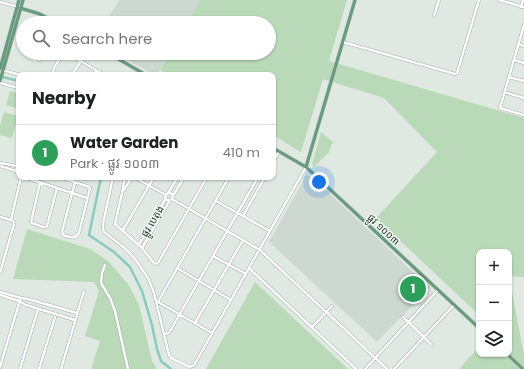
<!DOCTYPE html>
<html lang="en">
<head>
<meta charset="utf-8">
<style>
	:root { --surface:#fff; --page:#f2f2f2; --text:#202124; --muted:#757577; --line:#e0e0e0; --accent:#db2777 }
	body { margin:0; font-family:Poppins,"Noto Sans Khmer",sans-serif; background:var(--page); color:var(--text) }
	.controls { position:absolute; right:12px; bottom:12px; display:grid; overflow:hidden; border-radius:8px; box-shadow:0 1px 3px #0004 }
	.controls button { width:36px; height:36px; display:grid; place-items:center; padding:0; border:0; border-bottom:1px solid var(--line); background:var(--surface); color:var(--text); font:20px sans-serif }
	.you { position:absolute; left:319px; top:182px; width:14px; height:14px; margin:-10px; border:3px solid #fff; border-radius:50%; background:#1a73e8; box-shadow:0 0 0 6px #1a73e833 }
	.badge { display:grid; place-items:center; width:26px; height:26px; border-radius:50%; background:var(--accent); color:#fff; font-size:13px; font-weight:700 }
	.pin { position:absolute; translate:-50% -50%; border:2px solid #fff; box-shadow:0 1px 4px #0006 }
	.list { margin:0; padding:0; list-style:none }
	h2 { display:flex; justify-content:space-between; align-items:center; height:52px; margin:0; padding:0 16px; font-size:17px }
	h2 small { font-size:13px; font-weight:400; color:var(--muted) }
	.list li { display:grid; grid-template-columns:26px 1fr auto; gap:12px; align-items:center; box-sizing:border-box; height:56px; padding:0 16px; border-top:1px solid var(--line) }
	.list b { display:block; font-size:15px; white-space:nowrap }
	.list p { margin:0; font-size:13px; white-space:nowrap; color:var(--muted) }
	.list em { font-size:13px; font-style:normal; color:var(--muted) }
	.icon { flex:none; width:22px; height:22px; fill:none; stroke:currentColor; stroke-width:2; stroke-linecap:round; stroke-linejoin:round }
	.map { position:relative; flex:none; width:524px; height:369px; overflow:hidden }
	.search { position:absolute; background:var(--surface); box-shadow:0 1px 3px #0004; left:16px; top:16px; width:260px; height:44px; display:flex; align-items:center; gap:10px; box-sizing:border-box; padding:0 14px; border-radius:22px; color:var(--muted); font-size:15px }
	.panel { position:absolute; background:var(--surface); box-shadow:0 1px 3px #0004; left:16px; top:72px; width:260px; height:108px; border-radius:8px }
	.map>svg:first-child { display:block }
</style>
</head>
<body>
<div class="map">
<svg width="524" height="369" viewBox="0 0 524 369">
	<rect width="100%" height="100%" fill="#dfe9e2"/>
	<path fill="#cdd9d0" d="M119,0H200L187,23H105Z
		M116,53H170L157,75H154Z
		M306,176H311L414,273L398,290L413,305L377,342L269,242Z"/>
	<path fill="#bad9b9" d="M200,0H347L329,61L524,118V277L509,276L524,355V369H459L479,347V354H509V252H479V315L376,218L437,152L384,98L323,79L301,152L273,135V75H169L160,70L170,53H269V23H187Z
		M10,91L19,93V109L6,105Z
		M4,112L18,116L12,138L0,135V126Z
		M321,132L334,143V144L332,143L329,152L314,167L312,164Z
		M27,229L90,249L108,261L128,284L139,305L152,361L157,369H91L100,341L85,336L99,291L94,282L13,279Z
		M414,273L430,287L413,305L397,290Z
		M255,282L348,369H206Z"/>
	<g fill="none" stroke-linecap="round" stroke-linejoin="round">
		<path stroke="#8bcac1" stroke-width="2.5" d="M2,77L19,81
			M101,177L89,235L114,252L130,267L142,291L152,325L157,349L161,361L171,369"/>
		<defs>
			<path id="minor" d="M499,0L524,7
				M0,2L19,7
				M521,7L523,0
				M434,16L439,0
				M524,25L500,108L524,115
				M343,42L455,74L457,73L458,70L479,0
				M518,44L524,46
				M66,53L105,75
				M39,60L42,53
				M514,60L524,63
				M2,70L21,75
				M73,73L81,61
				M52,75L54,68L63,53
				M94,75L96,70
				M509,77L524,81
				M0,83L19,88
				M504,92L524,98
				M273,162L279,152
				M0,163L17,166
				M0,166L16,171
				M19,166C15,168 15,172 19,174
				M24,177L87,198
				M60,177L89,187L90,188L79,233C74,240 70,237 63,235L62,232L75,182
				M113,177L103,224V228L104,232L121,245L130,253L138,263L148,278L154,293L169,355L171,358L190,367L194,365L197,360L306,167
				M125,177L122,193L115,224L142,248L153,262L155,264L158,263L207,177
				M134,177L166,195
				M95,178V177
				M40,183L31,222L32,223L43,227H46L47,226L57,188
				M124,190L132,177
				M168,193L178,177
				M173,196L184,177
				M172,199L170,200H167L165,198L166,195L168,193H171L173,196L172,199L260,250L387,369
				M216,201L270,231
				M243,216L265,177
				M0,217L11,220L14,222V224L0,273
				M11,220L21,177
				M123,230L154,177
				M139,244L166,198
				M142,248L170,200
				M213,256L246,274
				M105,265L102,273L101,283L110,298L115,311L128,369
				M177,268L231,300
				M249,268L356,369
				M0,292L21,298L28,299L77,313
				M0,295L19,301L26,305L75,320
				M156,302H158L229,177
				M158,302L212,333
				M403,317L432,345
				M195,323L243,240
				M312,327L332,306
				M164,334L169,333L258,177
				M0,367L20,300
				M20,369L38,309
				M39,369L56,314
				M61,369L84,291
				M365,369L438,290
				M394,369L454,305"/>
			<path id="major" d="M20,8L40,14L57,23
				M108,53L146,75
				M0,69L19,0
				M0,81L23,0
				M273,148L306,167L479,328
				M306,167L355,0
				M507,354L523,369"/>
		</defs>
		<use href="#minor" stroke="#a3b0a7" stroke-width="3.5"/>
		<use href="#major" stroke="#bdc3bf" stroke-width="4"/>
		<use href="#minor" stroke="#fff" stroke-width="2.5"/>
		<use href="#major" stroke="#679b7e" stroke-width="3"/>
	</g>
	<g text-anchor="middle" stroke-width="3" stroke-linejoin="round" paint-order="stroke">
		<g font-size="10" fill="#22382b" stroke="#eff6f0">
			<text transform="translate(152 221) rotate(-59)" y="4">ផ្លូវ បេតុង</text>
			<text transform="translate(384 229) rotate(43)" y="4">ផ្លូវ ១០០៣</text>
		</g>
	</g>
</svg>
<div class="controls">
<button>+</button>
<button>−</button>
<button><svg class="icon" aria-label="layers" viewBox="0 0 24 24"><path d="M12 4l9 5-9 5-9-5zM3 14l9 5 9-5"/></svg></button>
</div>
<div class="you"></div>
<div class="pin badge" style="left:413px;top:289px;background:#2e9e5b">1</div>
<div class="search"><svg class="icon" aria-label="search" viewBox="0 0 24 24"><circle cx="10" cy="10" r="6"/><path d="M15 15l6 6"/></svg>Search here</div>
<section class="panel">
<h2>Nearby<small></small></h2>
<ul class="list">
<li><span class="badge" style="background:#2e9e5b">1</span><div><b>Water Garden</b><p>Park · ផ្លូវ ១០០៣</p></div><em>410 m</em></li>
</ul>
</section>
</div>
</body>
</html>
